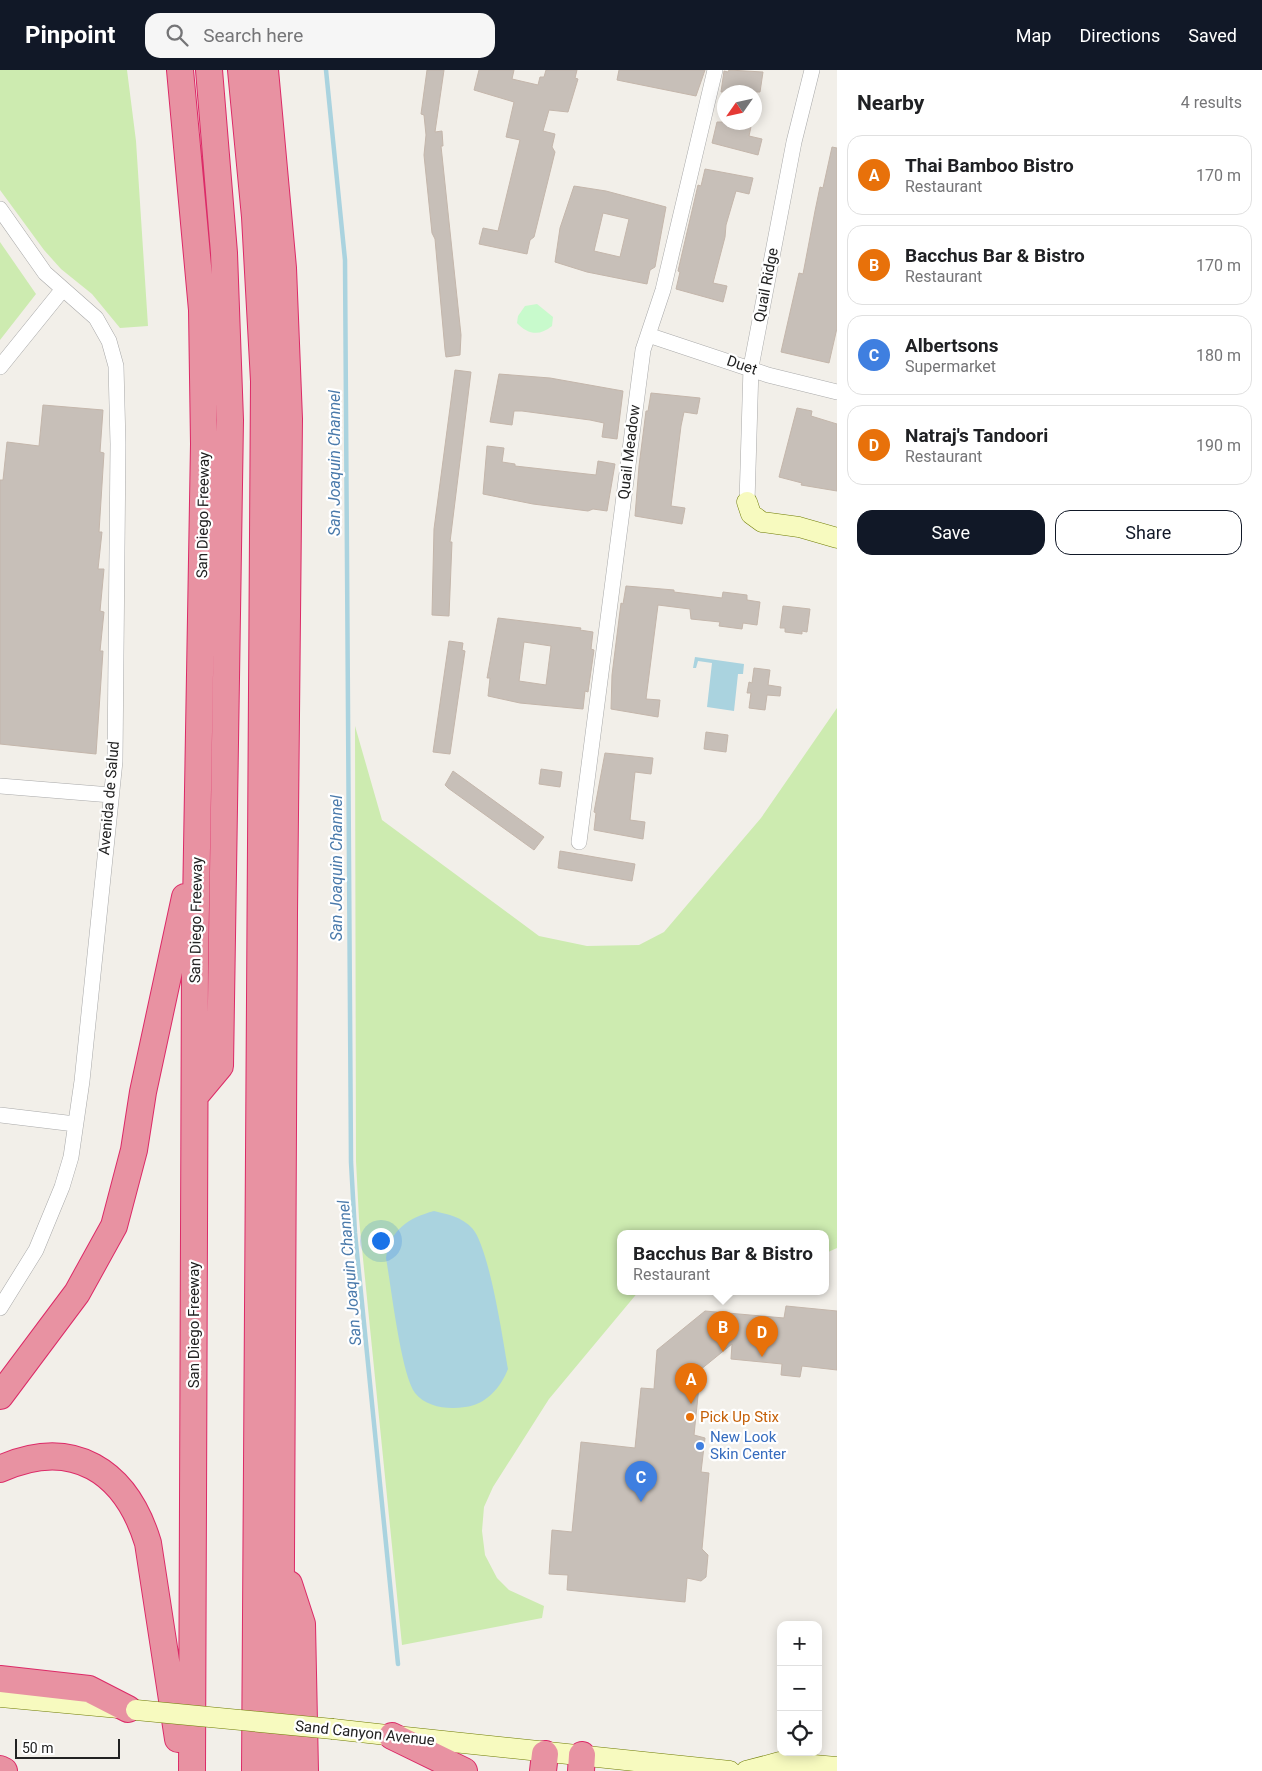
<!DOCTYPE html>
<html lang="en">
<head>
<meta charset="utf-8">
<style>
	:root { --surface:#fff; --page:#f6f6f6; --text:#202124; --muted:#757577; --line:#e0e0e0; --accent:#111827 }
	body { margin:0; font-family:Roboto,sans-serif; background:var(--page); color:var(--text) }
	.controls { position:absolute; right:15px; bottom:15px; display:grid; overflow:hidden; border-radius:10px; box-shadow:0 2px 12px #0003 }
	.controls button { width:45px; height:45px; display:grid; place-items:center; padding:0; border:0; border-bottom:1px solid var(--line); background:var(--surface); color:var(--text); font:25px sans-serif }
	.compass { position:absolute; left:717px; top:15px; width:45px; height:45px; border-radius:50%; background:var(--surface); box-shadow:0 2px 12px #0003; rotate:236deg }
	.scale { position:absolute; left:15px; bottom:12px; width:105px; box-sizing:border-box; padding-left:5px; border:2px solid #222; border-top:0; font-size:14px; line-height:18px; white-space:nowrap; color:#222; -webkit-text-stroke:4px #fff; paint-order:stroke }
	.you { position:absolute; left:380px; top:1170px; width:18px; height:18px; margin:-12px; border:4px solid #fff; border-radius:50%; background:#1a73e8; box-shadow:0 0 0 8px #1a73e833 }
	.badge { display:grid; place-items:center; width:32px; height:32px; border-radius:50%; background:var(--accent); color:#fff; font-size:16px; font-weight:700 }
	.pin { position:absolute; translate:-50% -41px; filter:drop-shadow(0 1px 2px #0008) }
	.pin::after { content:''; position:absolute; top:26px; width:18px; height:15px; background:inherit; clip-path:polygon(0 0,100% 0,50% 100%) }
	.popup { position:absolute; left:617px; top:1160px; width:212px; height:65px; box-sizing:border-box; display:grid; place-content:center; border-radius:10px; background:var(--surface); filter:drop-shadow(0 1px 4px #0005); font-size:16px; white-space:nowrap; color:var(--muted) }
	.popup b { font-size:19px; color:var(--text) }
	.popup::after { content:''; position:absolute; left:50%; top:100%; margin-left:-10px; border:10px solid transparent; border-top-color:var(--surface) }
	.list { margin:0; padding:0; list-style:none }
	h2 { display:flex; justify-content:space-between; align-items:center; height:65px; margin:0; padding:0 20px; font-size:21px }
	h2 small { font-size:16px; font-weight:400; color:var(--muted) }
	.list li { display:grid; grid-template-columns:32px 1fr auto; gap:15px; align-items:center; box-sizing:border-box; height:80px; margin:0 10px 10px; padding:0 10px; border:1px solid var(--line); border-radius:15px }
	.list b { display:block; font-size:19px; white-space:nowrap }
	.list p { margin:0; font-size:16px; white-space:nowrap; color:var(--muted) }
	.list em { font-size:16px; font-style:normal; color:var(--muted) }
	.actions { display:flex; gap:10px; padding:15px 20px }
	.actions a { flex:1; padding:11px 0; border:1px solid var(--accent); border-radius:15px; text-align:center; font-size:18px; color:var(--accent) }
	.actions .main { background:var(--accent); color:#fff }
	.icon { flex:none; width:28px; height:28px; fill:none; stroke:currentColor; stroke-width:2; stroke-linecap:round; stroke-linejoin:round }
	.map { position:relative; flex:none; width:837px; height:1701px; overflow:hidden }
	header { display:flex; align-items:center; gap:30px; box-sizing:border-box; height:70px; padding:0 25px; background:var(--accent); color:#fff }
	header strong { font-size:24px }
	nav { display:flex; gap:28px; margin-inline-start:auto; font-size:18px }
	.search { width:350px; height:45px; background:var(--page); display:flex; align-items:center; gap:12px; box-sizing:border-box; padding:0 18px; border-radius:15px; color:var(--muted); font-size:19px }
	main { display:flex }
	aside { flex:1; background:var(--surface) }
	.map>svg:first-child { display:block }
</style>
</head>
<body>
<header>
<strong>Pinpoint</strong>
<div class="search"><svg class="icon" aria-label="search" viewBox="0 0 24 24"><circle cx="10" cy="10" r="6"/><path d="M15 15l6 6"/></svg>Search here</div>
<nav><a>Map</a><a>Directions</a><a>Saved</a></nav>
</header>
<main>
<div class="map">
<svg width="837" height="1701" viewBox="0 0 837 1701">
	<rect width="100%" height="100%" fill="#f2efe9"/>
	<path fill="#cdebb0" d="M0,0H127L136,71L148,256L120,258L92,224L61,199L44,180L0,120Z
		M0,172L36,224L0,270Z
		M837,638V1178L826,1183V1163H620V1221H639L549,1329L493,1417L484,1437L482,1461L485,1485L497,1508L509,1520L544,1536L542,1548L402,1575L359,1149L356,1091L355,656L382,750L539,866L587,876L639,875L664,862L761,748Z"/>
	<path fill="#c8facc" d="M537,234L553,247L552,256C540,266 528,265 517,253L518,246L525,236Z"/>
	<path fill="#aad3df" d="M695,587L744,594L743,604H738L734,641L707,637L712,593L698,591L696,598H693Z
		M434,1141C447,1144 462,1147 472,1158C489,1176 503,1270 508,1299C501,1317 486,1335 465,1337C448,1340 426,1337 415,1323C401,1304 391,1216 386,1188C390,1160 408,1148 434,1141Z"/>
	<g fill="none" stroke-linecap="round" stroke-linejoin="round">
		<path stroke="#aad3df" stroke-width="4.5" d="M326,0L345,190L351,1092L355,1163L398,1594"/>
	</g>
	<path fill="#c7bfb8" stroke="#c4b6ab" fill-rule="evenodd" d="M427,0H444L435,62L442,61L443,76H441L461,265L460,285L446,287L445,280L435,169L432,163L424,85L426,65L424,45L421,44Z
		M479,0H514L512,9L538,15L540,7H544L546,0H577L575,8L578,9L568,42L549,40L543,61L555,64L552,77L555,82L534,167L530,170L527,184L479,174L483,158L498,161L520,70L506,67L514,32L474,20Z
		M619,0H705L696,26L617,10Z
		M729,0L763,2L760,22H721L724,1L728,2Z
		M717,52H752L749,66L762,69L758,85L712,73Z
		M832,77L837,78V258L829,293L781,282L799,203L803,204L815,141L820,117L823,118Z
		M705,99L753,108L749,124L736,121L726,155L725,167L713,213L727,216L723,232L676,219L680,202L678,201L698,115L701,116Z
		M574,116L606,121L666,137L655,197L650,200L647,214L587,202L555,192L560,158ZM603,143L629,149L620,187L594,181Z
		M455,300L471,302L450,472H452L449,546L432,545L434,459Z
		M499,304L550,308L623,321L617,369L602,367L604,353L590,350L522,341H514L512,355L490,352Z
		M651,323L700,328L697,344L684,342L681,356L671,436L685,438L682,454L635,446L639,396L646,341H648Z
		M43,335L103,340L100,382L104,383L99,462H102L98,499H104L100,541L104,542L100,581H103L96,684L0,674V410H3L7,372L39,376Z
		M797,338L812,341L811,346L837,354V421L801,415L802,413L779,407Z
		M487,376L504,378L502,392L515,394V396L596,405L598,391L615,394L607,441L593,439L588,441L533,434L483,424Z
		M626,516L674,520V522L722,528L723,522L747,525V530L760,532L757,555L743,553L742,559L719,556L720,552L691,549L690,539L658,535L646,629L660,630L658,647L611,639L612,605L621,533L623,534Z
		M783,536L810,539L807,562L802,561V564L785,562V558H780Z
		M498,548L581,558L580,560L593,562L591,579L594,580L588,622L585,621L583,639L520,633L488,626L490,608H487ZM524,572L551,576L546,615L519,611Z
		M449,571L463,573L462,580L465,581L450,684L433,682Z
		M754,598L770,600L768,615L781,617L780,626L767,625L765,640L749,638L751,623H747L749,612L752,613Z
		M706,662L728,665L726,682L704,679Z
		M605,683L653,688L651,704L635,702L630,750L645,752L643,769L594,760L596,743L594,742Z
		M541,699L562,702L560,717L539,714Z
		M453,701L544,767L534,780L448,718L445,715Z
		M560,781L635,794L632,811L558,798Z
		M786,1236L837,1241V1300L802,1296L800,1307L781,1305L782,1294L731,1289L732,1274L684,1313L699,1316L694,1365L705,1368L701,1402L709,1403L702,1479L708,1485L706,1507L701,1511L687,1508L685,1532L567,1520L568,1505L549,1504L552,1460L572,1462L581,1372L635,1378L641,1318L654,1319L657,1280L705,1241L784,1248Z"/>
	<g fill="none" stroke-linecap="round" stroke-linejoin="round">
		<defs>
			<path id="street" d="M0,139L45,203L96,248L109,271L116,296L118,374L115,691L82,1011L71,1087L62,1117L36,1180L0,1238
				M648,265L768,305L837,322
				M0,297L63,219
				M747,432L751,297L794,72L812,0
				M0,716L111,725
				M579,772L643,280L663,220L715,0
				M0,1045L75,1054"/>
			<path id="secondary" d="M747,432L751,444L762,452L799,457L837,468
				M0,1627L119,1638
				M333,1659C465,1674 597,1687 730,1701
				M746,1701L780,1692L837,1697"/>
			<path id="highway" d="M180,0L202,240L204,374L195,893L192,1701
				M241,0L255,147L264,311L255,1701
				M265,0L283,198L289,349L284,843L280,1701
				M195,1026L220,996L230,350L224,183L209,0
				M0,1326L77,1223L114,1156L134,1080L143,1022L185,827
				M0,1399C73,1366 126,1401 148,1473L178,1669
				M289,1514L302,1554L305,1701
				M0,1609L89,1619L128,1639
				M392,1666L464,1701
				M0,1699L4,1701
				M543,1701L545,1684
				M581,1701L582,1685"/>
		</defs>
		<use href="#street" stroke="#a9a9a9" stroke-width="16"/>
		<use href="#secondary" stroke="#707d05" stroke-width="21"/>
		<use href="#highway" stroke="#dc2a67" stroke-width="28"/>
		<use href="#street" stroke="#fff" stroke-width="15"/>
		<use href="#secondary" stroke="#f7fabf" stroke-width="20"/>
		<use href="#highway" stroke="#e892a2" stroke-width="26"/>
		<defs>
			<path id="secondary-bridge" d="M136,1640L333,1659"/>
		</defs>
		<use href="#secondary-bridge" stroke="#707d05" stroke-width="21" stroke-linecap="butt"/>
		<use href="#secondary-bridge" stroke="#f7fabf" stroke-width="20"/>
	</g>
	<circle fill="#e8710a" stroke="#fff" stroke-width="2" cx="690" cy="1347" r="5"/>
	<circle fill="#3f7fe0" stroke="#fff" stroke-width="2" cx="700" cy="1376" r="5"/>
	<g text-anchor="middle" stroke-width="4.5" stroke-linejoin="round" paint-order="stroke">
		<g font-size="15" fill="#222" stroke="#fff">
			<text transform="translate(766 215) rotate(-79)" y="5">Quail Ridge</text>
			<text transform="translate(742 295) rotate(19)" y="5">Duet</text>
			<text transform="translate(629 382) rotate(-83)" y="5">Quail Meadow</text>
			<text transform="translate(203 445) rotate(-89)" y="5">San Diego Freeway</text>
			<text transform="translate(109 728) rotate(-85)" y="5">Avenida de Salud</text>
			<text transform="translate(196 850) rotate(-89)" y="5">San Diego Freeway</text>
			<text transform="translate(194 1255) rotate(-90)" y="5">San Diego Freeway</text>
			<text transform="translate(365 1663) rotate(6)" y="5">Sand Canyon Avenue</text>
		</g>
		<g font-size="15" fill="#c56008" stroke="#fff" text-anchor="start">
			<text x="700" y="1352">Pick Up Stix</text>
		</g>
		<g font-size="15" fill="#366cbe" stroke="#fff" text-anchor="start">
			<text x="710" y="1372">New Look<tspan x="710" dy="17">Skin Center</tspan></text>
		</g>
		<g font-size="16" font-style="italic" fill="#4a7aab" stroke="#fff">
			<text transform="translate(334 393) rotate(-90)" y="6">San Joaquin Channel</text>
			<text transform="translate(336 798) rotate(-90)" y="6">San Joaquin Channel</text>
			<text transform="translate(349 1203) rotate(-95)" y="6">San Joaquin Channel</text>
		</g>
	</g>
</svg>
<div class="controls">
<button>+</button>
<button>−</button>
<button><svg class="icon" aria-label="locate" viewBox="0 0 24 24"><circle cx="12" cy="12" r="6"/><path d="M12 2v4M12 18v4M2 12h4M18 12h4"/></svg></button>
</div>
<svg class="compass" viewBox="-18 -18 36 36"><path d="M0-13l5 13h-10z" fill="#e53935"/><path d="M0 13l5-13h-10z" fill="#757577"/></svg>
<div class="scale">50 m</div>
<div class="you"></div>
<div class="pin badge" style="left:691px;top:1334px;background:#e8710a">A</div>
<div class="pin badge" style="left:723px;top:1282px;background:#e8710a">B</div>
<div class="popup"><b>Bacchus Bar &amp; Bistro</b>Restaurant</div>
<div class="pin badge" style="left:641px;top:1432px;background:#3f7fe0">C</div>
<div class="pin badge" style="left:762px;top:1287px;background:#e8710a">D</div>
</div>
<aside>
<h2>Nearby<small>4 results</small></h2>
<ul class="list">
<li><span class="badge" style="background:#e8710a">A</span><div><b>Thai Bamboo Bistro</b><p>Restaurant</p></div><em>170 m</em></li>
<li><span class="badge" style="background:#e8710a">B</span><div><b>Bacchus Bar &amp; Bistro</b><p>Restaurant</p></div><em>170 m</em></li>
<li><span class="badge" style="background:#3f7fe0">C</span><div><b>Albertsons</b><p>Supermarket</p></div><em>180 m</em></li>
<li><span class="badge" style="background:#e8710a">D</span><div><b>Natraj's Tandoori</b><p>Restaurant</p></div><em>190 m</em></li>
</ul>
<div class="actions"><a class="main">Save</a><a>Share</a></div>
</aside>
</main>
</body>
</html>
